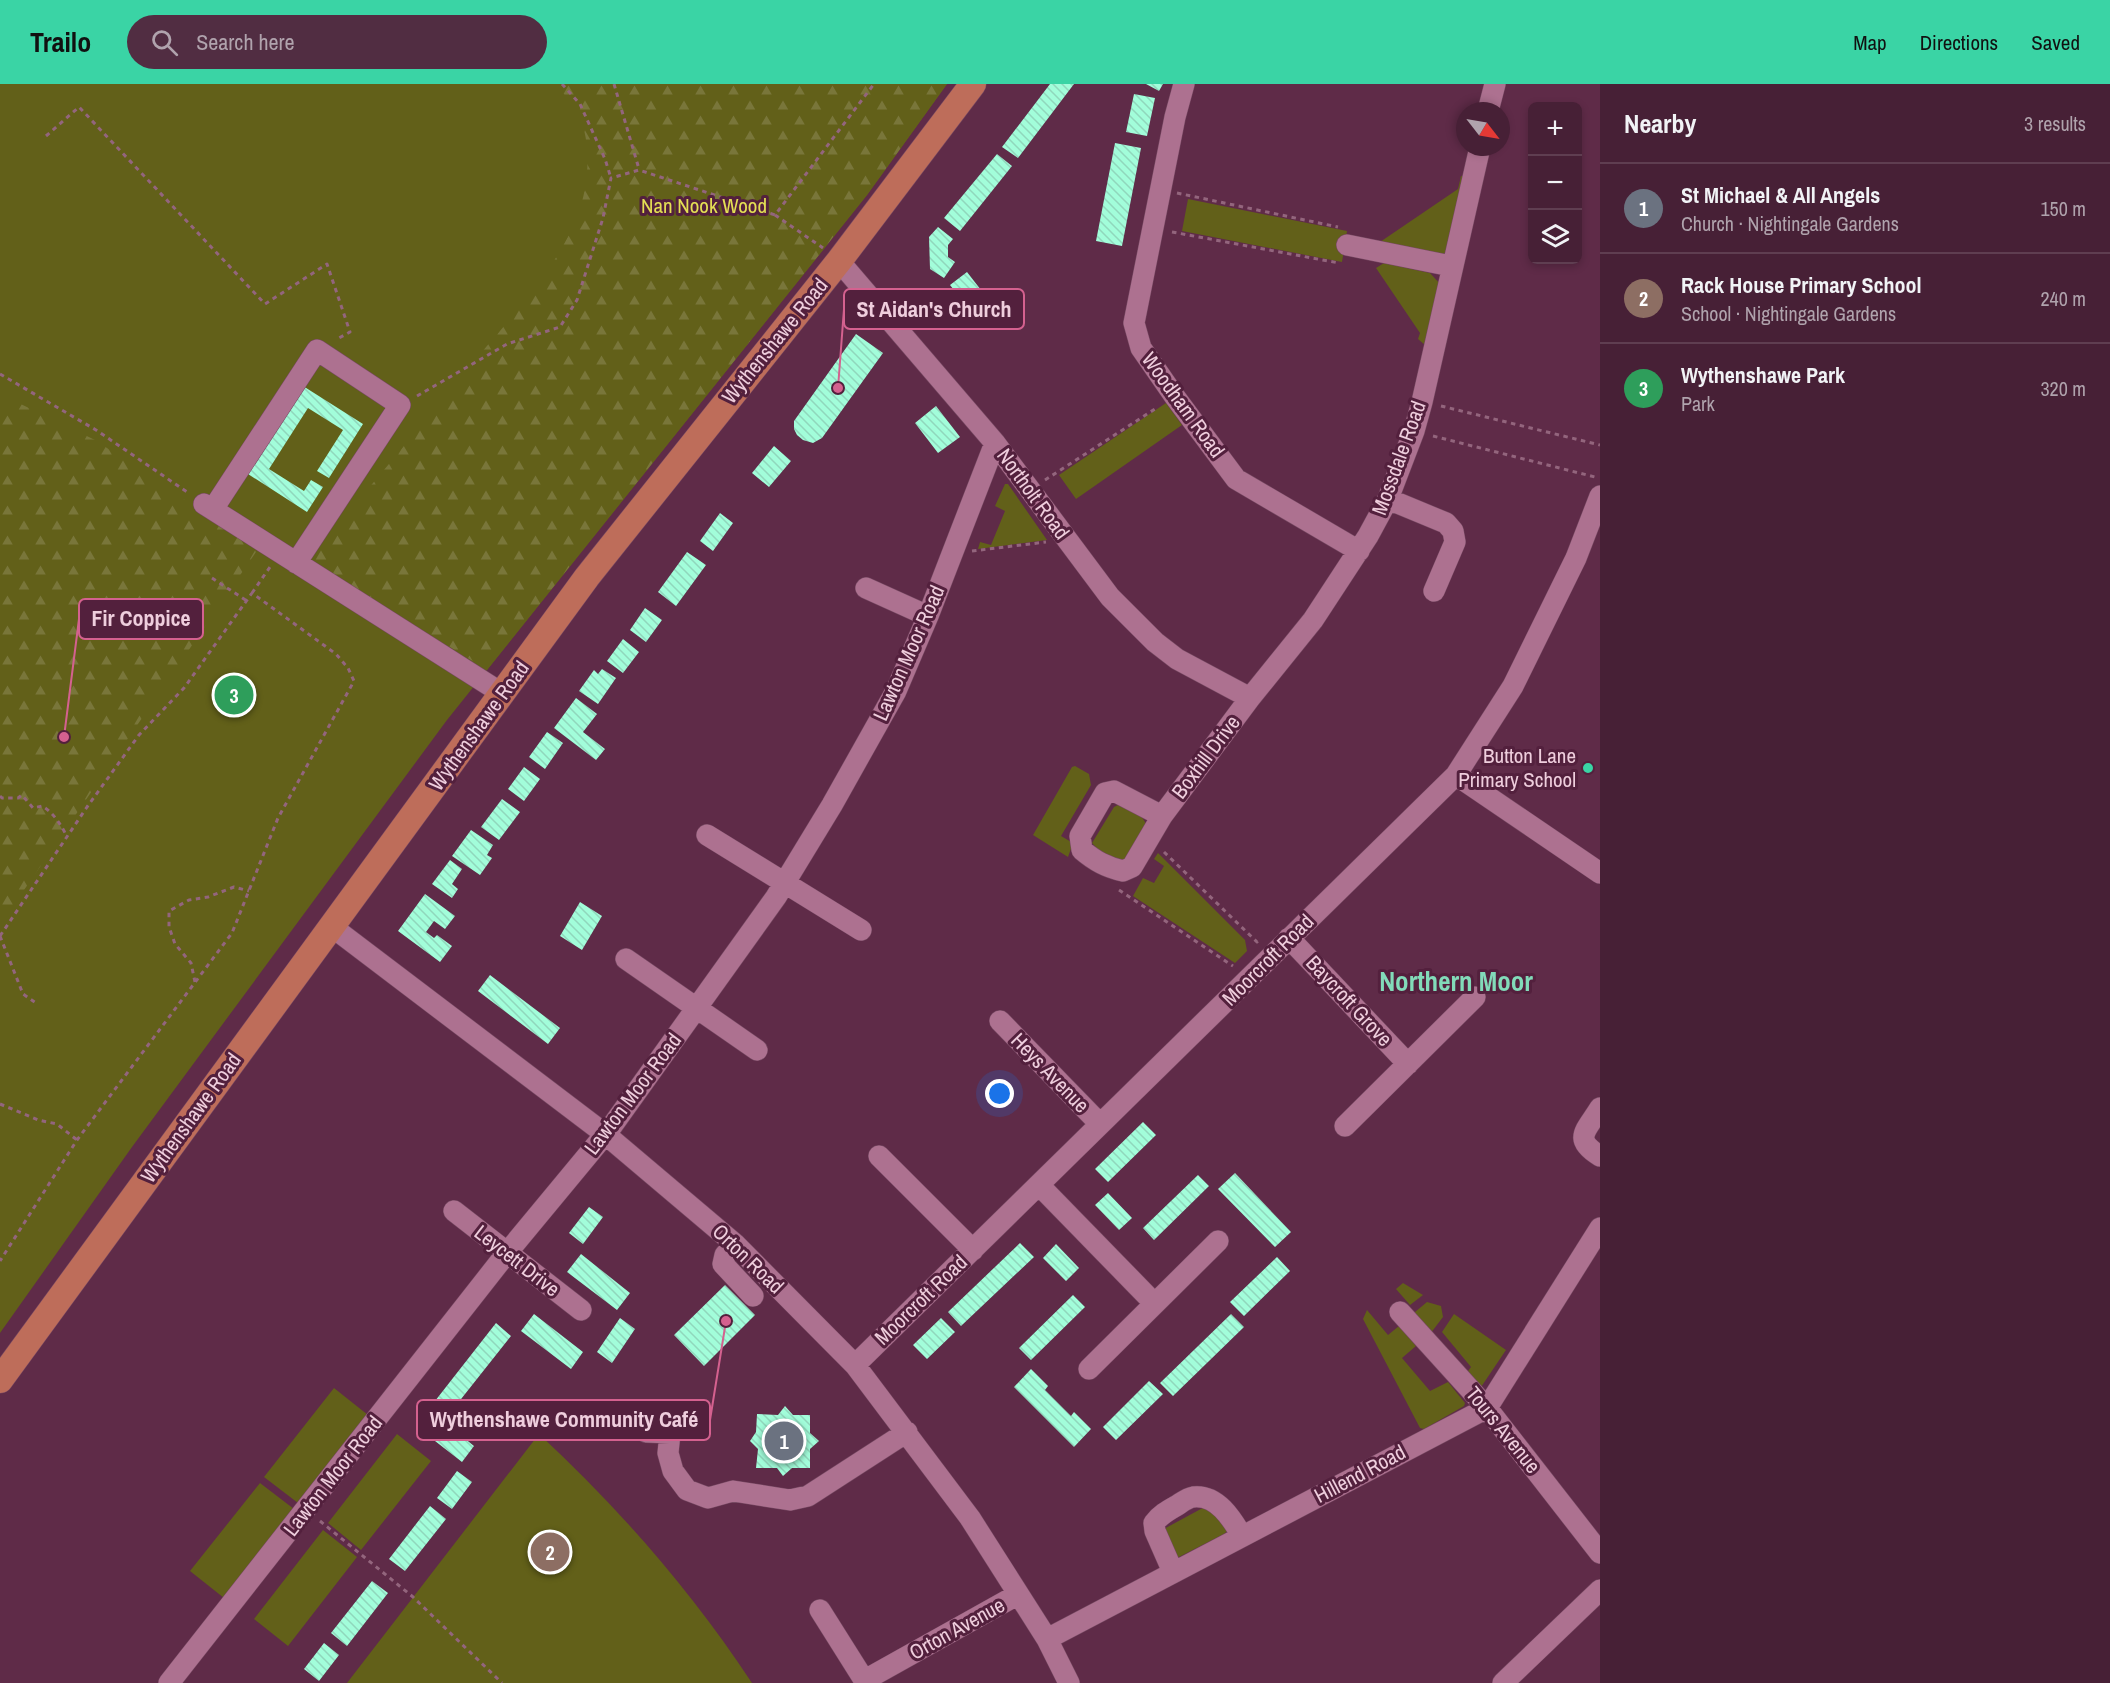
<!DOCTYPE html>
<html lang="en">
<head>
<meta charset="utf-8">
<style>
	:root { --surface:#472036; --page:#512d42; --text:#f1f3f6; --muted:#b0a3ad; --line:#5f3e51; --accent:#3ad4a5 }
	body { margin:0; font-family:"Archivo Narrow",sans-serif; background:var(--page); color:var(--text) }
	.controls { position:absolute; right:18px; top:18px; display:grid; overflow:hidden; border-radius:9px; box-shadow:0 3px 9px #0003 }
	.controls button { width:54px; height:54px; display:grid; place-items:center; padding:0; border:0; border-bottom:2px solid var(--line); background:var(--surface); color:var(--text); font:30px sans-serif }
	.compass { position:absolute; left:1456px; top:18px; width:54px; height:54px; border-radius:50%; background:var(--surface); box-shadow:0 3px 9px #0003; rotate:121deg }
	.you { position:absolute; left:1000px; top:1010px; width:21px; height:21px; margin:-15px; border:4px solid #fff; border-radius:50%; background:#1a73e8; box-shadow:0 0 0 9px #1a73e833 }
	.badge { display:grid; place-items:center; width:39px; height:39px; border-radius:50%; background:var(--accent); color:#fff; font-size:20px; font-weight:700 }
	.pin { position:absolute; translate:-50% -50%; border:3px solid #fff; box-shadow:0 2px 6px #0006 }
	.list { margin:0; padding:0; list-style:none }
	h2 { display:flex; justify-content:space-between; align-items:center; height:78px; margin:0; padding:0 24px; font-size:26px }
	h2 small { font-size:20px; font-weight:400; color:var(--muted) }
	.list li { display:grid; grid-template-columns:39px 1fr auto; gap:18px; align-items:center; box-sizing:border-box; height:90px; padding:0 24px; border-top:2px solid var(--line) }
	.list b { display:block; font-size:22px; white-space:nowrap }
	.list p { margin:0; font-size:20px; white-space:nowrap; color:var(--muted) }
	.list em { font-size:20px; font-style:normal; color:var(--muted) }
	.icon { flex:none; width:33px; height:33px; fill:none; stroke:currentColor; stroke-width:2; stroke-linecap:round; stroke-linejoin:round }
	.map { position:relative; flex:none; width:1600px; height:1599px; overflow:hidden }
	header { display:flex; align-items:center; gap:36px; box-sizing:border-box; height:84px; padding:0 30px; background:var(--accent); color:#111 }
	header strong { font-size:28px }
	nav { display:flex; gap:33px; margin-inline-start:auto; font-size:21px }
	.search { width:420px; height:54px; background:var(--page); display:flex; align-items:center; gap:15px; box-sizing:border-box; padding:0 21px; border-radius:33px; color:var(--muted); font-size:22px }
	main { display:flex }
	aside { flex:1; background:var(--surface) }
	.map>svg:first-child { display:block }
</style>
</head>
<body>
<header>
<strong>Trailo</strong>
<div class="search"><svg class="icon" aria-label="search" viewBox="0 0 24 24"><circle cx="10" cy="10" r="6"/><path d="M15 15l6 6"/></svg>Search here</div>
<nav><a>Map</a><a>Directions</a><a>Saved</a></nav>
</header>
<main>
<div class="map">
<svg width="1600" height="1599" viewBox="0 0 1600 1599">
	<defs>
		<pattern id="forest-firs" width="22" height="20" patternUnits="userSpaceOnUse" patternTransform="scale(1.5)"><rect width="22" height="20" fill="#626019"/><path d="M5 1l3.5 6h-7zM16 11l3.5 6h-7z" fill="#79763a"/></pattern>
		<pattern id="building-back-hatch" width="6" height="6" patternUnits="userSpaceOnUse" patternTransform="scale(1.5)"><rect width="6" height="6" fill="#a2fdda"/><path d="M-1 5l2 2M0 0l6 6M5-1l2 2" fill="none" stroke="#90d7bc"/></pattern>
	</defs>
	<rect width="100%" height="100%" fill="#5f2b48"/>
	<path fill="#626019" d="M0,0H947L867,111L447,636L132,1063L0,1249Z
		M1461,92L1467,93L1452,162L1440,174L1380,158L1458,105Z
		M1188,115L1347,147L1342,178L1182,147Z
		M1384,179L1430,189L1441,201L1425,261L1418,255L1420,249L1376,184Z
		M1166,319L1182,341L1076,415L1059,391Z
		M1005,400H1008L1047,456L978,465L980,458L991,461L1005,427L995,422Z
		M1075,682L1089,690L1091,701L1061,752L1073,759L1068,773L1033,751L1072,683Z
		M1118,721C1134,725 1141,728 1148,744L1131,777L1112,780L1092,759L1114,723Z
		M1158,769L1245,856L1247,867L1235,879L1133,812L1143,794L1154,799L1164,782L1154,775Z
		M1403,1199L1423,1211L1410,1221L1396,1205Z
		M1427,1218L1441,1222L1443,1233L1427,1254L1409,1233Z
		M1367,1226L1388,1251L1399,1242L1416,1262L1402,1274L1430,1307L1448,1298L1465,1319L1464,1322L1424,1345L1420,1344L1363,1235Z
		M1454,1230L1506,1266L1477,1309L1463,1294L1471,1283L1442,1248Z
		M334,1304L368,1331L298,1419L264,1393Z
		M397,1350L431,1377L361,1466L328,1439Z
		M539,1350C619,1424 692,1508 752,1599H347Z
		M260,1399L294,1425L224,1514L190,1487Z
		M1210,1420L1227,1447L1224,1450L1173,1476L1162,1446Z
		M323,1446L357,1473L288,1562L254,1535Z"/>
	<path fill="url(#forest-firs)" d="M554,0H947L867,111L487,586L309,475C363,411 417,347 470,282C506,239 559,183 578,130C590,99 593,49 573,20C567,13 560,6 554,0Z
		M0,310L95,356L258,465L0,841Z"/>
	<path fill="url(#building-back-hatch)" d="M1050,0H1074L1018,74L1002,63Z
		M1146,0H1163L1159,7Z
		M1134,10L1155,14L1147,52L1126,48Z
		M1115,59L1141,64L1122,162L1096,157Z
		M997,70L1012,82L960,147L944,134Z
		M938,143L953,155L948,161V173L955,178L944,194L930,185L929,153Z
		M967,188L1002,233L985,246L950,201Z
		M856,250L883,269L822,354L813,359L803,356L797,351L794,345V337Z
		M303,302L363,340L329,394L317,387L343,346L308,324L269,385L304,407L311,396L323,403L307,428L248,390Z
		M936,322L960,353L938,369L915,339Z
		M774,362L791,377L769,403L752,389Z
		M720,429L733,439L713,467L700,457Z
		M687,468L706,481L676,522L658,508Z
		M645,524L662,536L646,558L630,546Z
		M623,555L639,568L623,589L607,577Z
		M602,585L616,594L598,620L579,607L594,586L598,590Z
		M576,614L597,630L583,648L605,665L596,676L554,644Z
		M547,648L563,659L545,685L529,673Z
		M524,683L540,695L524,717L508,705Z
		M502,715L520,728L499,756L481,743Z
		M471,746L493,761L487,771L492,774L480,791L452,772Z
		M450,776L462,785L452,800L458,805L452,814L432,800Z
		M425,810L455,832L445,845L434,837L426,848L434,854L437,851L452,862L440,878L398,847Z
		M580,818L602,832L582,866L560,852Z
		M490,891L560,944L548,960L478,907Z
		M1143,1038L1156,1051L1108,1098L1095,1085Z
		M1235,1089L1291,1148L1275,1163L1218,1105Z
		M1198,1091L1209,1102L1154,1156L1143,1144Z
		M1108,1109L1132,1134L1119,1146L1095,1121Z
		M589,1123L603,1133L583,1160L569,1149Z
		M1020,1159L1034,1173L961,1242L948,1228Z
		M1056,1160L1079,1184L1066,1197L1043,1174Z
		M581,1170L630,1209L617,1226L567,1188Z
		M1277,1173L1290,1187L1244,1232L1230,1218Z
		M725,1201L755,1231L704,1282L674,1251Z
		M1073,1211L1085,1223L1031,1276L1019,1264Z
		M534,1230L583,1268L571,1285L521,1247Z
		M1231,1230L1244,1243L1173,1312L1160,1299Z
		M620,1234L635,1245L612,1279L597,1268Z
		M941,1234L955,1248L927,1275L913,1261Z
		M496,1239L511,1252L450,1329L435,1317Z
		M1031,1285L1048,1302L1045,1306L1071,1332L1074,1328L1091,1345L1074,1363L1014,1303Z
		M1149,1297L1163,1310L1116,1356L1103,1343Z
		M785,1322L793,1331H810V1349L819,1357L810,1365V1384H792L783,1392L777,1384H756L758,1365L750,1357L756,1348L757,1330L778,1331Z
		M448,1341L474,1362L462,1378L435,1357Z
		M457,1387L472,1398L452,1425L437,1414Z
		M430,1422L446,1435L405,1487L389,1475Z
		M372,1497L388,1509L347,1562L331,1549Z
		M324,1559L339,1571L319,1597L304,1585Z"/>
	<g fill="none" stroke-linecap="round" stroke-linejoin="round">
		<defs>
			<path id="minor" d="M1184,0L1175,33L1134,239L1141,264L1175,313L1236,395L1359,467
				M1488,27L1495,0
				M1347,161L1451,182
				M839,177L995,359L1110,513L1155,558L1177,575L1250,614
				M1388,415L1446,439L1453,447L1455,458L1434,507
				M204,420L503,610
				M213,425L317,266L400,321L296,479
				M866,504L928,532
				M1456,691L1600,789
				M1162,732L1114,707L1105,709L1080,752L1082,766C1095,777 1106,783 1123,787L1132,783L1162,732L1250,614L1313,536L1368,452L1388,415L1414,347L1422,318L1480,63
				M707,751L861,846
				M331,842L605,1050L735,1160L855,1281L970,1434L1047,1555L1069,1599
				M1289,854L1408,980
				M626,875L757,966
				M1000,937L1100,1040
				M1600,1024C1586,1047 1572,1055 1600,1072
				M1345,1042L1475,913
				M879,1072L973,1166
				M1039,1101L1154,1219
				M454,1127L581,1226
				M735,1160L725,1171L723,1180L753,1212
				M1400,1228L1487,1324L1600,1469
				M855,1281L1456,691L1513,602L1576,474L1600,412
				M1089,1285L1218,1157
				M646,1348L670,1349L668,1369L673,1387L687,1406L708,1414L733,1407L790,1416L808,1412L907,1348
				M1173,1488L1155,1447L1154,1439C1160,1431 1167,1427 1176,1422C1181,1419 1187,1414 1193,1413C1217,1410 1232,1435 1242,1452
				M820,1526L866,1599
				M1047,1555L1487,1324L1600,1144
				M865,1596L1017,1511
				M169,1599L506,1170L612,1042L776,813L832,721L896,607L928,532L995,359
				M1503,1599L1600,1506"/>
			<path id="major" d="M0,1296L587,493L839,177L973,0"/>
		</defs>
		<use href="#minor" stroke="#764962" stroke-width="22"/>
		<use href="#major" stroke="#764962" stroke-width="27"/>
		<path stroke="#93657d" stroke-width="3" stroke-dasharray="4.5 4.5" stroke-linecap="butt" d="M562,0L580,20L605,75L611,94
			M614,0L639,85
			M46,52L79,23L265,220L327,180L350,248L337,255
			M1177,109L1338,143
			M775,131L823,164
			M1172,148L1339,179
			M0,290L96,346L190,410
			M417,312L507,260L560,243L577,216L603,134L611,94L639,86L775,131L874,0
			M1441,322L1600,361
			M1433,352L1595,393
			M1045,396L1158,323
			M972,467L1046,458
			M212,494L247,517
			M252,509L270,483
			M0,712L2,714H18L22,711L33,724L42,722C53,728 62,742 67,753
			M1164,768L1257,858L1258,857
			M1119,806L1233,882
			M0,852L87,723L139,651L184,604L252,509L336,570L348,584L354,597L278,734L232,849L77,1056L0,1177
			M0,852L23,910L36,919
			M195,898L191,879L175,860L169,843V827L189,816L208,813L234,803L249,807
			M0,1020L38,1036L57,1040L77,1056
			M320,1437L413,1513L502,1599"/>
		<use href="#minor" stroke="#ad7190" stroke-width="21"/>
		<use href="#major" stroke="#be6d5a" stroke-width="26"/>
	</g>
	<circle fill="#3ad4a5" stroke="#53203d" stroke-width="2" cx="1588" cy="684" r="6"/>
	<g text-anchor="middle" stroke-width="6" stroke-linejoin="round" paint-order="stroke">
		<g font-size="21" fill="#e4e054" stroke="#53203d">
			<text x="704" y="129">Nan Nook Wood</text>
		</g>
		<g font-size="21" fill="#efcedd" stroke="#53203d">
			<text transform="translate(775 257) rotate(-51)" y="7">Wythenshawe Road</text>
			<text transform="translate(1183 321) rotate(54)" y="7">Woodham Road</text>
			<text transform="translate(1399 374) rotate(-70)" y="7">Mossdale Road</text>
			<text transform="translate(1033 410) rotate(54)" y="7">Northolt Road</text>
			<text transform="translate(909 569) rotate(-66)" y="7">Lawton Moor Road</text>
			<text transform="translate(479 642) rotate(-54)" y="7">Wythenshawe Road</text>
			<text transform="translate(1206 673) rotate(-53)" y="7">Boxhill Drive</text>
			<text transform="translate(1268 876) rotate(-45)" y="7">Moorcroft Road</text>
			<text transform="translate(1349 917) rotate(47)" y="7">Baycroft Grove</text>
			<text transform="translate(1050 989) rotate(46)" y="7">Heys Avenue</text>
			<text transform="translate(633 1010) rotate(-53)" y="7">Lawton Moor Road</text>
			<text transform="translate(191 1034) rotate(-54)" y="7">Wythenshawe Road</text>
			<text transform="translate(748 1175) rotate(44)" y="7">Orton Road</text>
			<text transform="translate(517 1177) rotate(38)" y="7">Leycett Drive</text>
			<text transform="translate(921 1216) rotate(-44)" y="7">Moorcroft Road</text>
			<text transform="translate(1503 1346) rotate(51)" y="7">Tours Avenue</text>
			<text transform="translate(1360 1390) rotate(-28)" y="7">Hillend Road</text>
			<text transform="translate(333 1392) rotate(-52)" y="7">Lawton Moor Road</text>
			<text transform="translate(957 1545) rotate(-29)" y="7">Orton Avenue</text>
		</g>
		<g font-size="21" fill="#efcedd" stroke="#53203d" text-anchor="end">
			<text x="1576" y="679">Button Lane<tspan x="1576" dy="24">Primary School</tspan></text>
		</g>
		<g font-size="27" font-weight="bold" fill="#82dbb9" stroke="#53203d">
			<text x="1456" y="907">Northern Moor</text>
		</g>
	</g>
	<path fill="none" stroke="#d4618f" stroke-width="2" d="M838 304L844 225M64 653L79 535M726 1237L710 1336"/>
	<g fill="#d4618f" stroke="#53203d" stroke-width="2">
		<circle cx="838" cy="304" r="6"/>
		<circle cx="64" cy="653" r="6"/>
		<circle cx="726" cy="1237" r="6"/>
	</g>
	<g fill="#53203d" stroke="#d4618f" stroke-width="2">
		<rect x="844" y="205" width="180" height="40" rx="6"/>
		<rect x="79" y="515" width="124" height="40" rx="6"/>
		<rect x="417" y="1316" width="293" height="40" rx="6"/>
	</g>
	<g font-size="22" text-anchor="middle" font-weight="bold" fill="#efcedd">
		<text x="934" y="233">St Aidan's Church</text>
		<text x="141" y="542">Fir Coppice</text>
		<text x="564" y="1343">Wythenshawe Community Café</text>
	</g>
</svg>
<div class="controls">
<button>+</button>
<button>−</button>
<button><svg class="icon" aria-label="layers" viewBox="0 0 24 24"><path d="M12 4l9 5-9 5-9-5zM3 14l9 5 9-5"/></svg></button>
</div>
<svg class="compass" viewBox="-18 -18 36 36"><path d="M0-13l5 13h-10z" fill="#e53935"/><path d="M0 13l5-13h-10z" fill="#b0a3ad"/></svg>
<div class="you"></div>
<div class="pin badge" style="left:784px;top:1357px;background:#6b7280">1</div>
<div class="pin badge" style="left:550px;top:1468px;background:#8d6e63">2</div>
<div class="pin badge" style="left:234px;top:611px;background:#2e9e5b">3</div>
</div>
<aside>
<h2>Nearby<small>3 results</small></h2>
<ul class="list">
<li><span class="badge" style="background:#6b7280">1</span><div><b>St Michael &amp; All Angels</b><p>Church · Nightingale Gardens</p></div><em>150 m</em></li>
<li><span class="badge" style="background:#8d6e63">2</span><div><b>Rack House Primary School</b><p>School · Nightingale Gardens</p></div><em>240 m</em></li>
<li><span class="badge" style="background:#2e9e5b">3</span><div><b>Wythenshawe Park</b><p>Park</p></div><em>320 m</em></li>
</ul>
</aside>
</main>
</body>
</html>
